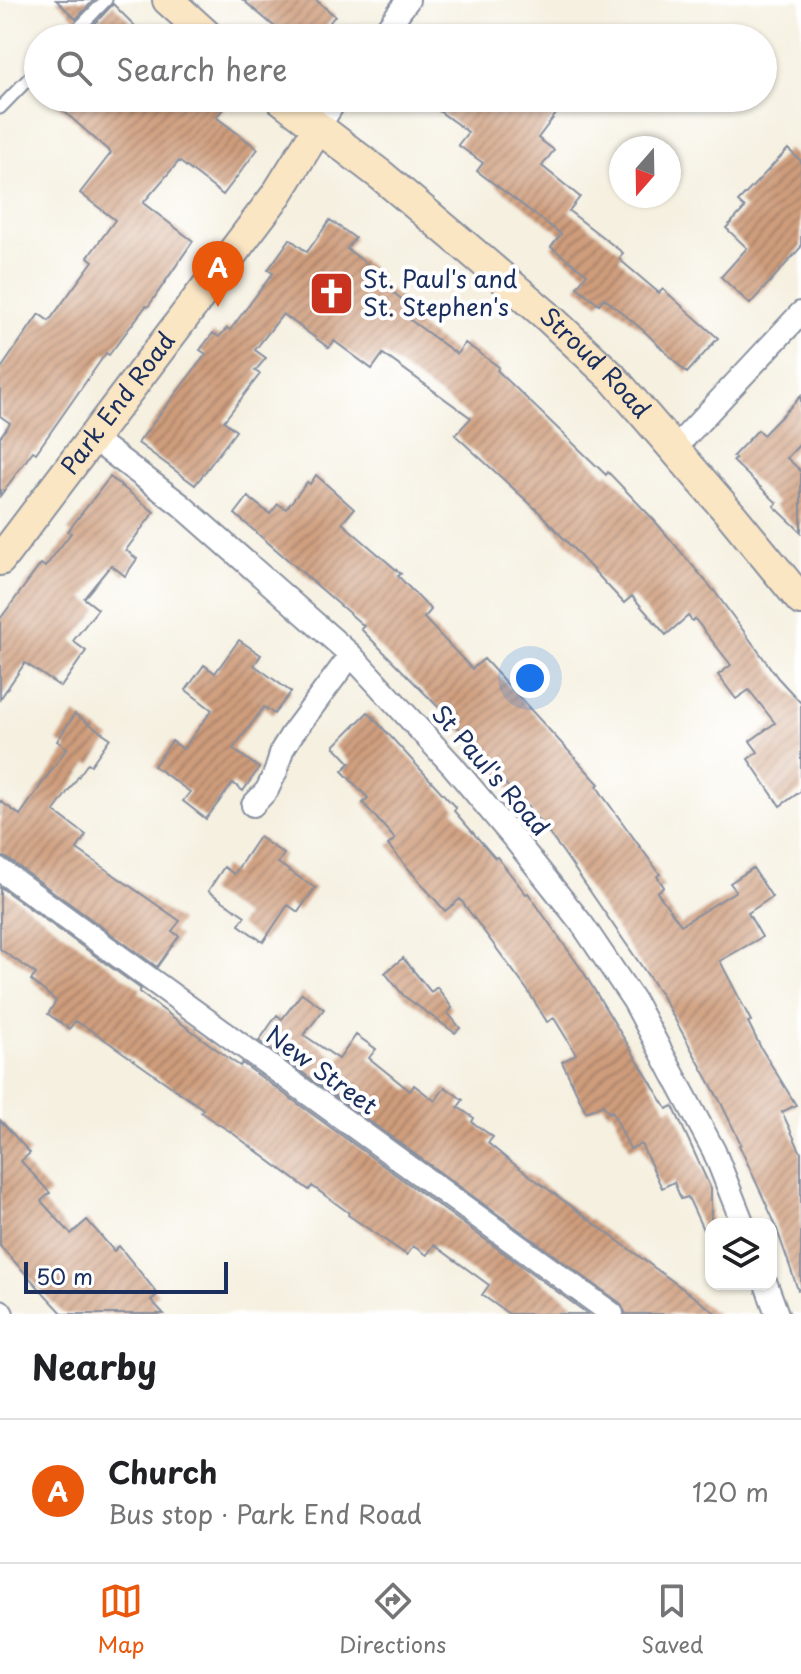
<!DOCTYPE html>
<html lang="en">
<head>
<meta charset="utf-8">
<style>
	:root { --surface:#fff; --page:#f6f6f6; --text:#202124; --muted:#757577; --line:#e0e0e0; --accent:#ea580c }
	body { margin:0; font-family:"Playpen Sans",sans-serif; background:var(--page); color:var(--text) }
	.controls { position:absolute; right:24px; bottom:24px; display:grid; overflow:hidden; border-radius:16px; box-shadow:0 2px 6px #0004 }
	.controls button { width:72px; height:72px; display:grid; place-items:center; padding:0; border:0; border-bottom:2px solid var(--line); background:var(--surface); color:var(--text); font:40px sans-serif }
	.compass { position:absolute; left:609px; top:136px; width:72px; height:72px; border-radius:50%; background:var(--surface); box-shadow:0 2px 6px #0004; rotate:200deg }
	.scale { position:absolute; left:24px; bottom:20px; width:204px; box-sizing:border-box; padding-left:8px; border:4px solid #1b2f5e; border-top:0; font-size:22px; line-height:28px; white-space:nowrap; color:#1b2f5e; -webkit-text-stroke:6px #fff; paint-order:stroke }
	.you { position:absolute; left:530px; top:678px; width:28px; height:28px; margin:-20px; border:6px solid #fff; border-radius:50%; background:#1a73e8; box-shadow:0 0 0 12px #1a73e833 }
	.badge { display:grid; place-items:center; width:52px; height:52px; border-radius:50%; background:var(--accent); color:#fff; font-size:26px; font-weight:700 }
	.pin { position:absolute; translate:-50% -66px; filter:drop-shadow(0 2px 4px #0008) }
	.pin::after { content:''; position:absolute; top:42px; width:28px; height:24px; background:inherit; clip-path:polygon(0 0,100% 0,50% 100%) }
	.list { margin:0; padding:0; list-style:none }
	h2 { display:flex; justify-content:space-between; align-items:center; height:104px; margin:0; padding:0 32px; font-size:34px }
	h2 small { font-size:26px; font-weight:400; color:var(--muted) }
	.list li { display:grid; grid-template-columns:52px 1fr auto; gap:24px; align-items:center; box-sizing:border-box; height:144px; padding:0 32px; border-top:2px solid var(--line) }
	.list b { display:block; font-size:30px; white-space:nowrap }
	.list p { margin:0; font-size:26px; white-space:nowrap; color:var(--muted) }
	.list em { font-size:26px; font-style:normal; color:var(--muted) }
	.icon { flex:none; width:44px; height:44px; fill:none; stroke:currentColor; stroke-width:2; stroke-linecap:round; stroke-linejoin:round }
	.map { position:relative; flex:none; width:801px; height:1314px; overflow:hidden }
	.search { position:absolute; background:var(--surface); box-shadow:0 2px 6px #0004; left:24px; right:24px; top:24px; height:88px; display:flex; align-items:center; gap:20px; box-sizing:border-box; padding:0 28px; border-radius:44px; color:var(--muted); font-size:30px }
	.sheet { height:248px; background:var(--surface) }
	nav { display:flex; justify-content:space-around; align-items:center; box-sizing:border-box; height:112px; border-top:2px solid var(--line); background:var(--surface); font-size:22px; color:var(--muted) }
	nav a { display:grid; justify-items:center; gap:4px }
	nav .on { color:var(--accent) }
	.map>svg:first-child { display:block }
</style>
</head>
<body>
<div class="map">
<svg width="801" height="1314" viewBox="0 0 801 1314">
	<defs>
		<pattern id="building-hatch" width="6" height="6" patternUnits="userSpaceOnUse" patternTransform="scale(2)"><rect width="6" height="6" fill="#cf9d7c"/><path d="M-1 1l2-2M0 6l6-6M5 7l2-2" fill="none" stroke="#a78069"/></pattern>
	</defs>
	<rect width="100%" height="100%" fill="#fff"/>
	<filter id="ink" filterUnits="userSpaceOnUse"><feTurbulence type="fractalNoise" baseFrequency=".0125" numOctaves="2"/><feDisplacementMap in="SourceGraphic" scale="16" xChannelSelector="R" yChannelSelector="G"/><feConvolveMatrix kernelMatrix="1 2 1 2 8 2 1 2 1" color-interpolation-filters="sRGB"/></filter>
	<filter id="wash" filterUnits="userSpaceOnUse"><feTurbulence type="fractalNoise" baseFrequency=".006" numOctaves="4" result="noise"/><feDisplacementMap in="SourceGraphic" scale="32" xChannelSelector="R" yChannelSelector="G"/><feGaussianBlur stdDeviation="1.8" result="paint"/><feColorMatrix in="noise" values="0 0 0 0 0 0 0 0 0 0 0 0 0 0 0 0 0 1.4 0 .05"/><feComposite in="paint" operator="in"/></filter>
	<g filter="url(#wash)">
		<rect width="100%" height="100%" fill="#f5f0e0"/>
		<g id="blocks">
			<path fill="url(#building-hatch)" d="M56,0H94L76,19Z
				M243,0H316L335,16L317,38H288Z
				M113,4L147,38H95L88,31Z
				M49,98H212L224,108L216,117L258,149L223,195L179,161L143,203L193,241L148,307L146,306L109,355L106,353L36,453L33,451L0,496V437L10,423L0,416V370L39,314L49,321L93,261L88,257L115,220L80,193L111,153Z
				M421,98H568L538,138L554,150L542,166L580,197L569,211L623,253L619,259L659,293L663,289L718,338L687,373L644,331L604,298L599,304L577,287L587,274L551,247L561,234L477,171L483,163L458,145L468,132Z
				M788,149L801,161V247L750,304L721,277L747,248L726,228L745,208L738,202Z
				M330,220L355,238L347,249L382,275L378,281L416,310L409,319L457,354L465,343L499,367L497,370L606,475L608,472L654,520L715,592L778,678L801,703V791L780,806L748,759L758,752L750,741L775,723L749,690L736,699L718,675L731,665L695,619L692,621L688,616L666,635L632,596L624,603L539,512L455,435L471,418L383,354L372,369L334,341L329,348L283,314L255,350L266,358L255,371L260,374L224,421L236,431L195,485L138,443L206,354L200,350L213,333L219,337L227,328L230,330L273,273L268,270L290,239L307,252Z
				M801,396V443L787,458L801,471V532L774,506L777,503L733,461L736,459L733,456L758,430L763,435Z
				M316,475L354,509L342,523L401,574L398,576L431,610L424,618L472,669L484,659L599,784L597,786L603,796L660,874L657,876L664,887L657,892L681,925L736,891L730,883L753,868L772,897L748,913L762,937L720,961L751,1021L748,1022L761,1048L796,1105L782,1112L801,1153V1289L798,1290L774,1221L739,1145L741,1144L721,1103L662,996L563,852L522,799L520,801L458,727L361,629L364,626L235,514L248,497L270,514L278,504L286,509L307,482L310,484Z
				M110,477L154,512L126,550L137,559L125,576L111,565L84,598L98,609L73,641L86,651L61,687L25,663L0,699V619L41,564L45,567L71,533L68,531Z
				M239,640L261,655L254,665L291,692L274,714L264,707L233,749L259,768L243,791L233,783L206,819L183,801L190,792L154,766L172,741L183,749L212,710L186,690L204,665L215,673Z
				M368,712L456,808L454,811L495,858L497,857L526,894L528,893L584,973L667,1109L673,1106L711,1189V1247L688,1197L681,1199L674,1182L662,1188L641,1144L630,1149L612,1111L609,1113L603,1105L586,1112L562,1062L576,1054L554,1018L547,1022L528,991L460,899L445,911L388,845L395,839L363,803L368,798L342,771L350,763L334,746Z
				M75,714L110,738L91,765L88,763L54,811L86,835L77,849L180,921L172,931L179,936L157,967L8,859L0,856V801L20,815L67,748L57,741Z
				M259,837L284,854L278,863L315,888L298,912L288,905L263,942L239,925L245,916L208,891L224,867L234,874Z
				M0,887L141,989L139,992L231,1060L240,1066L242,1063L588,1314H509L482,1295L489,1285L434,1245L427,1255L413,1246L407,1255L348,1215L349,1213L312,1186L309,1190L231,1132L209,1118L201,1112L203,1109L94,1032L75,1021L69,1029L58,1021L48,1014L56,1001L31,980L36,974L0,949Z
				M403,958L431,992L437,987L452,1008L448,1013L460,1028L455,1033L404,996L385,973Z
				M302,993L324,1009L304,1035L339,1059L356,1035L376,1049L369,1058L410,1091L414,1085L435,1101L445,1087L463,1100L458,1107L474,1118L472,1122L493,1137L488,1143L506,1158L717,1314H626L620,1303L259,1041L277,1015L282,1019Z
				M0,1120L30,1153L21,1161L50,1193L41,1201L71,1234L87,1220L114,1251L119,1246L158,1294L151,1300L164,1314H63L0,1246Z"/>
		</g>
	</g>
	<g filter="url(#ink)">
		<use href="#blocks" fill-opacity="0" stroke="#88909f" stroke-width="2"/>
		<g fill="none" stroke-linecap="round" stroke-linejoin="round">
			<defs>
				<path id="service" d="M69,38L106,0
					M0,108L38,69"/>
				<path id="minor" d="M380,38L408,0
					M318,128L337,98
					M92,438L181,505L351,655L452,765L516,841L582,924L634,1001L714,1151L743,1224
					M674,449L801,313
					M253,805L267,790L276,771L282,750L292,734L351,655
					M0,870L612,1314
					M766,1284L777,1314
					M0,1311L2,1314"/>
				<g id="secondary">
					<path d="M168,0L210,38"/>
					<path id="s1" d="M280,98L382,176L470,250L546,315L612,377L733,517L801,600"/>
					<path id="s2" d="M0,560L277,194L318,128"/>
				</g>
			</defs>
			<use href="#service" stroke="#88909f" stroke-width="15"/>
			<use href="#minor" stroke="#88909f" stroke-width="26"/>
			<use href="#secondary" stroke="#88909f" stroke-width="34"/>
			<use href="#service" stroke="#fff" stroke-width="11"/>
			<use href="#minor" stroke="#fff" stroke-width="22"/>
			<use href="#secondary" stroke="#fbe6c4" stroke-width="30"/>
		</g>
	</g>
	<defs>
		<symbol id="church-square" viewBox="-11 -11 22 22"><rect x="-9" y="-9" width="18" height="18" rx="4" fill="#c8321e" stroke="#fff"/><path d="M-1.2-6h2.4v3.5h3.3v2.4h-3.3V6h-2.4V-.1h-3.3v-2.4h3.3Z" fill="#fff"/></symbol>
	</defs>
	<g fill-rule="evenodd">
		<use href="#church-square" x="306" y="268" width="51" height="51"/>
	</g>
	<g text-anchor="middle" stroke-width="8" stroke-linejoin="round" paint-order="stroke">
		<g font-size="24" fill="#1b2f5e" stroke="#fff" text-anchor="start">
			<text x="363" y="288">St. Paul's and<tspan x="363" dy="28">St. Stephen's</tspan></text>
		</g>
		<g font-size="24" fill="#1b2f5e" stroke="#fff">
			<text dy="8" stroke="none"><textPath href="#s1" startOffset="412">Stroud Road</textPath></text>
			<text dy="8" stroke="none"><textPath href="#s2" startOffset="196">Park End Road</textPath></text>
			<text transform="translate(490 771) rotate(49)" y="8">St Paul's Road</text>
			<text transform="translate(321 1071) rotate(36)" y="8">New Street</text>
		</g>
	</g>
</svg>
<div class="controls">
<button><svg class="icon" aria-label="layers" viewBox="0 0 24 24"><path d="M12 4l9 5-9 5-9-5zM3 14l9 5 9-5"/></svg></button>
</div>
<svg class="compass" viewBox="-18 -18 36 36"><path d="M0-13l5 13h-10z" fill="#e53935"/><path d="M0 13l5-13h-10z" fill="#757577"/></svg>
<div class="scale">50 m</div>
<div class="you"></div>
<div class="pin badge" style="left:218px;top:307px">A</div>
<div class="search"><svg class="icon" aria-label="search" viewBox="0 0 24 24"><circle cx="10" cy="10" r="6"/><path d="M15 15l6 6"/></svg>Search here</div>
</div>
<section class="sheet">
<h2>Nearby<small></small></h2>
<ul class="list">
<li><span class="badge">A</span><div><b>Church</b><p>Bus stop · Park End Road</p></div><em>120 m</em></li>
</ul>
</section>
<nav>
<a class="on"><svg class="icon" aria-label="map" viewBox="0 0 24 24"><path d="M3 6l6-2 6 2 6-2v14l-6 2-6-2-6 2zM9 4v14M15 6v14"/></svg>Map</a>
<a><svg class="icon" aria-label="directions" viewBox="0 0 24 24"><path d="M12 3l9 9-9 9-9-9zM9 14v-3h6M13 9l2 2-2 2"/></svg>Directions</a>
<a><svg class="icon" aria-label="saved" viewBox="0 0 24 24"><path d="M7 4h10v16l-5-4-5 4z"/></svg>Saved</a>
</nav>
</body>
</html>
